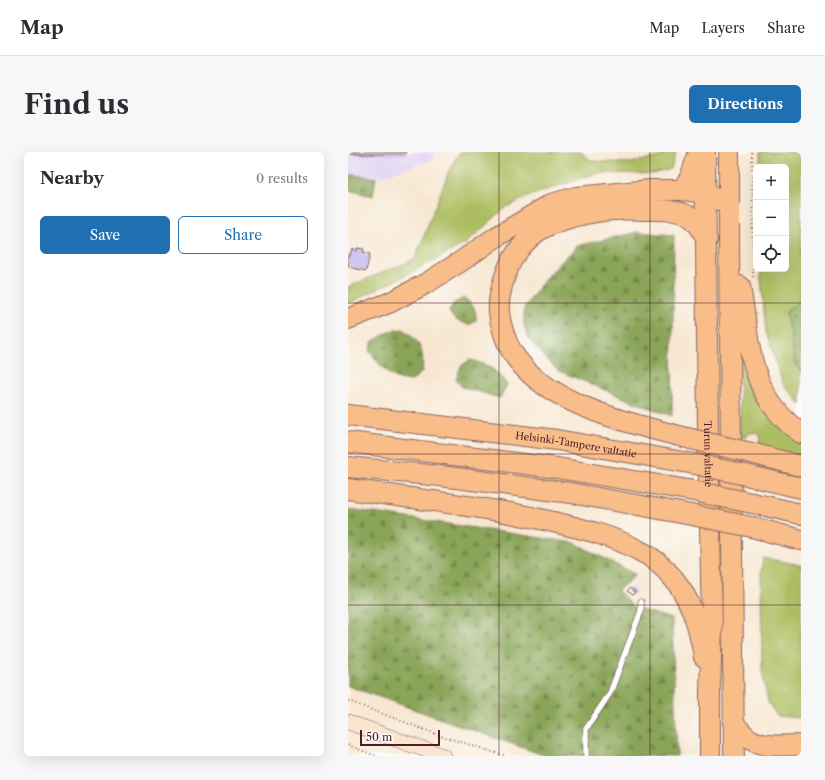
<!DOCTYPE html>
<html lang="en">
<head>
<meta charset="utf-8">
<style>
	:root { --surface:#fff; --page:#f7f7f7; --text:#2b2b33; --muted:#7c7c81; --line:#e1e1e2; --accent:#1f6fb2 }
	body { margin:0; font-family:"Libre Caslon Text",serif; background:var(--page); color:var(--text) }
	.controls { position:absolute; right:12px; top:12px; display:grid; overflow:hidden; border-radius:6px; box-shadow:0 4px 16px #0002 }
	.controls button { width:36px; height:36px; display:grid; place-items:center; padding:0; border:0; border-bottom:1px solid var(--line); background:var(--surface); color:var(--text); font:20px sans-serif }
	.scale { position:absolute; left:12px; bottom:10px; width:80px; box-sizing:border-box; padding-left:4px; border:2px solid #4a1f2b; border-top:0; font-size:11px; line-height:14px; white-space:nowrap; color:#4a1f2b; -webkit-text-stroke:3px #fdfcf7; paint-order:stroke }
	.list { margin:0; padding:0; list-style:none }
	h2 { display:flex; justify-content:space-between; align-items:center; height:52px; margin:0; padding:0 16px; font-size:17px }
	h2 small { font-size:13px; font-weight:400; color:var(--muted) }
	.actions { display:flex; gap:8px; padding:12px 16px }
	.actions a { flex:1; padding:9px 0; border:1px solid var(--accent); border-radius:6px; text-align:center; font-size:14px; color:var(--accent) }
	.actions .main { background:var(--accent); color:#fff }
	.icon { flex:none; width:22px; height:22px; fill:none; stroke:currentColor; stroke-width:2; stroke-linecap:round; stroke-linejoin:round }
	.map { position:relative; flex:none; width:453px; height:604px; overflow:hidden; border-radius:6px }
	header { display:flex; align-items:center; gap:24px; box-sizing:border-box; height:56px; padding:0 20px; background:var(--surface); border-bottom:1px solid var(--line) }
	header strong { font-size:19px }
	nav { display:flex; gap:22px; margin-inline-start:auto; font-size:14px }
	.intro { display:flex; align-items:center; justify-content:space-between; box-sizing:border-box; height:96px; padding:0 24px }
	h1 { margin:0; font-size:28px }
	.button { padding:10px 18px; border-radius:6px; background:var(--accent); color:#fff; font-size:14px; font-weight:700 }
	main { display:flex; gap:24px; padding:0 24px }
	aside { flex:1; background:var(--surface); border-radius:6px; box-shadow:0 4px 16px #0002 }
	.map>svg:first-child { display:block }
</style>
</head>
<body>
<header>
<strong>Map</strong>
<nav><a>Map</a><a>Layers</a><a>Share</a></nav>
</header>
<div class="intro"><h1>Find us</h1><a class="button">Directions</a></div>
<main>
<aside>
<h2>Nearby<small>0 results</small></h2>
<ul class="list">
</ul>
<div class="actions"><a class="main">Save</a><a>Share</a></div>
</aside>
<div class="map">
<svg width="453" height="604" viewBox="0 0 453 604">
	<defs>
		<pattern id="forest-firs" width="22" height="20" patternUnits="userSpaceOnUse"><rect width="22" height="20" fill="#8aa558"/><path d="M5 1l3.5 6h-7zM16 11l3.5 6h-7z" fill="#738649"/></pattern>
	</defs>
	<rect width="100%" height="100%" fill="#fdfcf7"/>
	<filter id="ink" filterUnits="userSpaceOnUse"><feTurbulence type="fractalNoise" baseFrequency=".025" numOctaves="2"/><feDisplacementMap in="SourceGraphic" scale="8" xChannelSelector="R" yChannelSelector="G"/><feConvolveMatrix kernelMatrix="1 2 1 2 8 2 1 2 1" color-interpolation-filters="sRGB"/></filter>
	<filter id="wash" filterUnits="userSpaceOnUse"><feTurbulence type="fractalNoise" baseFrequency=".012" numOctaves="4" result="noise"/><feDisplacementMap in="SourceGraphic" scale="16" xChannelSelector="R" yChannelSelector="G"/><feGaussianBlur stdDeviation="0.9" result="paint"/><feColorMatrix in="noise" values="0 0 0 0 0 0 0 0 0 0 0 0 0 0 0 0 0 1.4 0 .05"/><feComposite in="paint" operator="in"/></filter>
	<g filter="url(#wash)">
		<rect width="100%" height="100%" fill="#f7e7d1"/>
		<path fill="#e1d4f3" d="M0,0H88L84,8L28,26L0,22Z"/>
		<path fill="#adbe62" stroke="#7c6e46" d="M112,0H233L244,9L282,11L315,4L316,0H328L323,17L305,22L249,21L184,43L158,55L118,91L60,122L0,152V135L67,107L102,16Z
			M412,0H453V147L438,160L447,212L453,220V253L435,232L418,180L412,117H438V15H412Z
			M391,190L453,287V308L423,301L409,292L412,288V284L409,281H401L398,286L392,285Z
			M415,406L453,413V566L429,564L420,550L414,519L413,420Z"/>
		<path fill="url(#forest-firs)" stroke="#6a6242" d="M0,22L28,26L25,44L0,38Z
			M289,80L326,83L324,264L288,251L209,218L181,188L176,174V156L197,127L229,94Z
			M116,146C125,152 129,158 128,169L121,173C112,170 105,169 101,159L106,151Z
			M453,147V220L447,212L438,160Z
			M55,177C72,189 77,199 74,220L64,229C40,228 35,215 21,199L25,189L43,179Z
			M122,208C139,212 149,218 159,233L152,246L114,235L108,227L113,214Z
			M0,357L227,391L288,423L270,438L285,455L324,467L329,604H198L0,534Z"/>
		<g id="blocks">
			<path fill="#b0a3eb" d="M0,0H58V2H0Z
				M9,96L16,97L15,100L22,102L18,119L0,115L1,109L0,108V103H2L4,97L9,99Z
				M282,436L287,440L285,443L279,439Z"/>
		</g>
	</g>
	<g filter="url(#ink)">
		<use href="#blocks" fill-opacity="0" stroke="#876565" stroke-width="1"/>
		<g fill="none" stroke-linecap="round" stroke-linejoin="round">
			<defs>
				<path id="lane" d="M238,604V577L262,541L293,459V450"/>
				<path id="secondary" d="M0,570L95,604"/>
				<g id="highway">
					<path id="s1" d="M357,0L360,277L364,475L362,539V604"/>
					<path d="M381,0V91L386,604"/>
					<path d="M333,38L342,26L351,0"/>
					<path d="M392,134C402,190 400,245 453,281"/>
					<path d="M0,167L43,150L77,132L112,110L148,85L203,52L228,45L302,38H333L358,41L370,48"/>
					<path id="s2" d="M0,263L209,288L347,312"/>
					<path d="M343,287C282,271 177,250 156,182C152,169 149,157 152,143C157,117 167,96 189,80C207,67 245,59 267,58C278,57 289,58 300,58C314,58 329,57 341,64C350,69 355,79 359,88"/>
					<path d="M0,290L209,316L340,338"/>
					<path d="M399,300L453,314"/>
					<path d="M0,315L93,324L223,341L328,360"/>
					<path d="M398,323L453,336"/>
					<path d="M0,337C67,347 135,354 201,369C231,376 263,383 290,398C303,404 316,415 325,426C343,447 352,478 356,505"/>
					<path d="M404,351L453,362"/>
					<path d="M404,375L453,388"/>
					<path d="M385,570C390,576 396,584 403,588C418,596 437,593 453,593"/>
				</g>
			</defs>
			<use href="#lane" stroke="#876565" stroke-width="7"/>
			<use href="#secondary" stroke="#876565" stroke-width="16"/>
			<use href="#highway" stroke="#876565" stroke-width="22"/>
			<path stroke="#876565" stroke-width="2" stroke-dasharray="1 3" stroke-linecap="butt" d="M404,0L405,126
				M0,549L91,583L158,604
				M0,593L28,604"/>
			<use href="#lane" stroke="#fff" stroke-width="5.5"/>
			<use href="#secondary" stroke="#fce5d0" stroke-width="15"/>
			<use href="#highway" stroke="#f8bd89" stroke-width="20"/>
			<defs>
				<path id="highway-bridge" d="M343,287L399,300
					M347,312L398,323
					M340,338L404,351
					M328,360L404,375"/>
			</defs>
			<use href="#highway-bridge" stroke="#876565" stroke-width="22" stroke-linecap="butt"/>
			<use href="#highway-bridge" stroke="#f8bd89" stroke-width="20"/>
		</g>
	</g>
	<path fill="none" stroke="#4a1f2b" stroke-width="1" stroke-opacity="0.55" d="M151,0V604M302,0V604M0,151H453M0,302H453M0,453H453"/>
	<g text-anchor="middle" stroke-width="3" stroke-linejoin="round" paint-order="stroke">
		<g font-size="10" fill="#4a1f2b" stroke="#fdfcf7">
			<text dy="4" stroke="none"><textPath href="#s2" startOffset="230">Helsinki-Tampere valtatie</textPath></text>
			<text dy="4" stroke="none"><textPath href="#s1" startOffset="302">Turun valtatie</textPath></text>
		</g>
	</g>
</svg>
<div class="controls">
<button>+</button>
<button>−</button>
<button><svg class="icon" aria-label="locate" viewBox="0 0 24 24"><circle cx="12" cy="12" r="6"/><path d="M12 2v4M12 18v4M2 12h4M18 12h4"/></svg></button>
</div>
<div class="scale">50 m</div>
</div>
</main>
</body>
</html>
